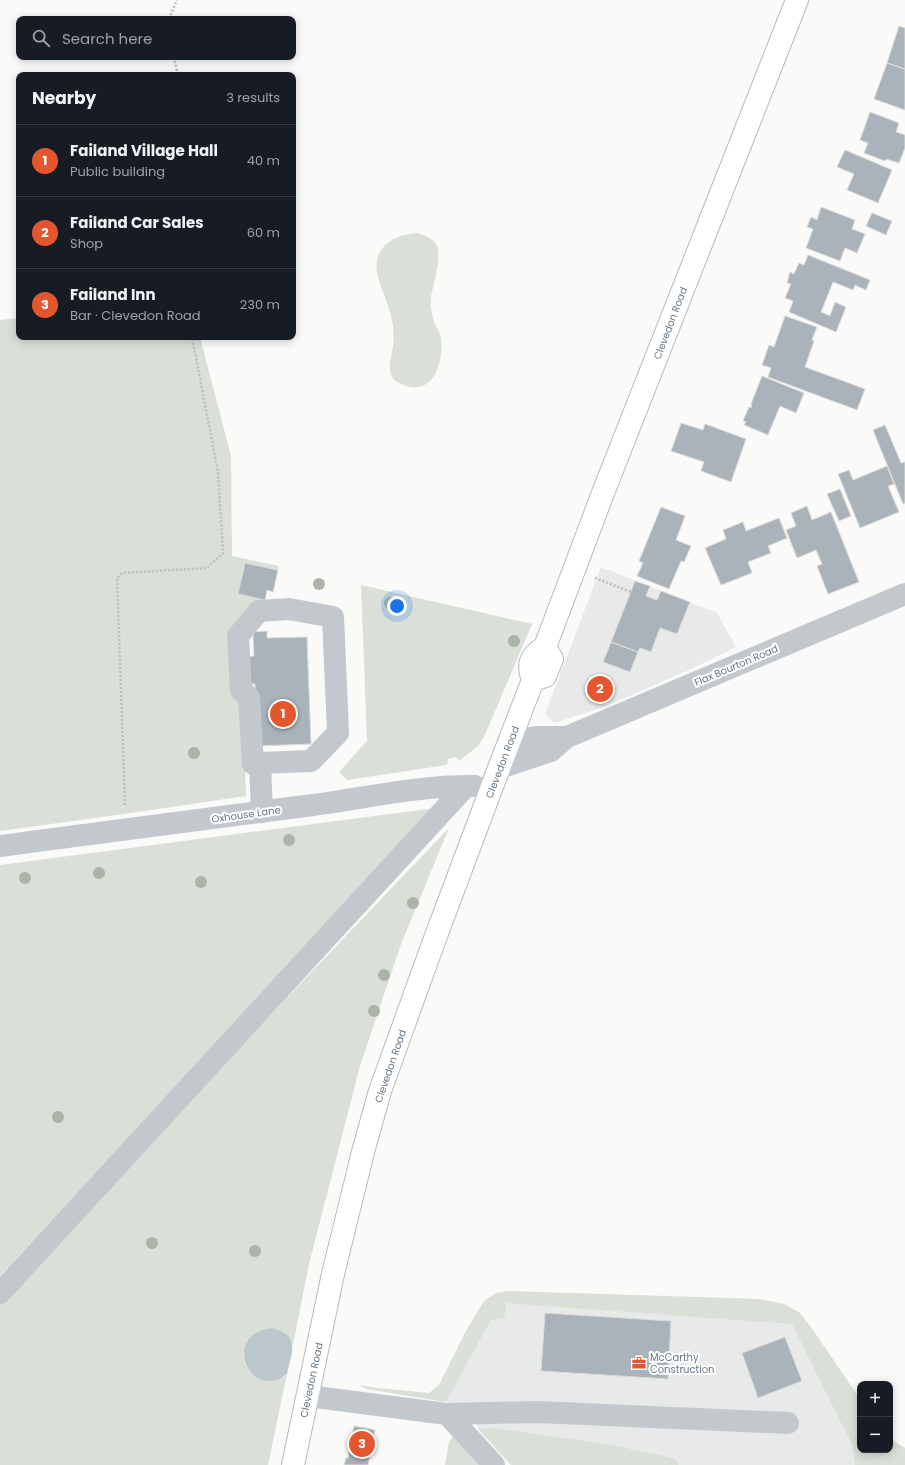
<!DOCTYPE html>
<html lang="en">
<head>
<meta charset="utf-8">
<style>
	:root { --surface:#171b24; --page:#20242c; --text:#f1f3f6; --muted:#9ea1a6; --line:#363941; --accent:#e4572e }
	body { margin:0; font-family:Poppins,sans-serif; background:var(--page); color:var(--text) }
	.controls { position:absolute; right:12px; bottom:12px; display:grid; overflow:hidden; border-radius:8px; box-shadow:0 2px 10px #0003 }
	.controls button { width:36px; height:36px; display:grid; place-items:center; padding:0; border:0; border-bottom:1px solid var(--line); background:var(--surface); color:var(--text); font:20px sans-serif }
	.you { position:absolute; left:397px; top:606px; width:14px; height:14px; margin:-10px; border:3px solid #fff; border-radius:50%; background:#1a73e8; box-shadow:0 0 0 6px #1a73e833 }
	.badge { display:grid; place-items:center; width:26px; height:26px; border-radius:50%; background:var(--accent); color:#fff; font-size:13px; font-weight:700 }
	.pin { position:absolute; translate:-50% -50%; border:2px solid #fff; box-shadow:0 1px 4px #0006 }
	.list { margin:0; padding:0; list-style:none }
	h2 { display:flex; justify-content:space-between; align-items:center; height:52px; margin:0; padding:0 16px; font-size:17px }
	h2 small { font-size:13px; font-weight:400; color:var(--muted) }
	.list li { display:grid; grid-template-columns:26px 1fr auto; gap:12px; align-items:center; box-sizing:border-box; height:72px; padding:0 16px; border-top:1px solid var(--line) }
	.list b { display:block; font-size:15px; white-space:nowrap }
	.list p { margin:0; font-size:13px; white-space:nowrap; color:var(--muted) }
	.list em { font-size:13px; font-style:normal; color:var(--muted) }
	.icon { flex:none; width:22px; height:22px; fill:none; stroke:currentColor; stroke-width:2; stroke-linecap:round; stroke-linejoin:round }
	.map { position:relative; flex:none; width:905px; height:1465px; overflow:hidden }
	.search { position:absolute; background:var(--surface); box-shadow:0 2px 10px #0003; left:16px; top:16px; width:280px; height:44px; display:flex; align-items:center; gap:10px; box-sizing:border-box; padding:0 14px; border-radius:8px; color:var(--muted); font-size:15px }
	.panel { position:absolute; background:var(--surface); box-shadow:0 2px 10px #0003; left:16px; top:72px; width:280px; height:268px; border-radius:8px }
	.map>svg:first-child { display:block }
</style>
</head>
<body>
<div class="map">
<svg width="905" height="1465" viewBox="0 0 905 1465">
	<rect width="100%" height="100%" fill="#fafaf8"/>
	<path fill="#e8e9e9" d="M601,567L717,613L736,647L687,671L604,707L554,723L545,714Z
		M505,1302L793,1324L853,1447L855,1465H679L675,1458L608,1444L495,1428L478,1429L477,1405L446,1402L491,1320Z"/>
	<path fill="#dadfd7" d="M418,233C425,236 434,238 437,246C442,258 433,284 431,297C430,307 432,317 436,326C438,330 440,333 441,338C443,357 438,390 411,387C405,386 397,383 393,378C387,369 391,360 392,351C394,343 394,335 393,327C392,318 389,309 386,300C384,293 380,285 378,277C371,248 392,235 418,233Z
		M19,318V337H200L231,456L232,556L279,566L278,570L245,563L238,594L265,600L231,633L233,694L242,708L243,714L246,796L131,813L0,831V320Z
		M361,585L532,624L485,735L478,746L459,761L456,757L448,759L447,765L347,780L339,772L367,741Z
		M436,808L0,1276V865Z
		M449,828L401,944L360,1066L309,1264L293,1345L289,1337L243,1353L245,1364L251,1372L279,1379L287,1374L268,1465H0V1298Z
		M508,1291L760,1299L784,1304L799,1312L811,1327L860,1399V1450H890V1438L905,1448V1465H855L853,1447L792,1324L506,1303L504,1319L491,1320L446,1402L366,1389L359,1385L379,1388L429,1393L439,1385L466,1331L484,1301L496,1293Z
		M495,1428L608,1444L675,1458L679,1465H511L478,1429Z
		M454,1435L483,1465H445L449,1442Z"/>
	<path fill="#bbc7cb" d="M271,1328C301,1335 292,1351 287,1374C284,1375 282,1378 279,1379C247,1392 223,1336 271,1328Z"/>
	<path fill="#aab3b9" stroke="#dcdcda" d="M899,26L905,28V69L887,63Z
		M887,63L905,69V110L874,99Z
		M870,112L899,123L896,132L905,135V148L899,163L886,159L885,161L864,153L868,143L860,140Z
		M845,150L892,170L878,203L847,190L854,174L837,167Z
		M821,207L855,220L852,229L865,234L857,253L845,248L840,261L806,248L813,229L807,227L811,217L817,220Z
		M872,213L892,221L886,235L866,226Z
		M808,255L870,280L866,290L855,285L853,290L833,282L821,312L830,316L835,302L846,307L836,332L789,312L793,301L785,298L791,284L787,283L790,272L794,274L799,263L804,265Z
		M785,316L817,327L812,340L814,341L805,367L865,389L857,410L768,377L771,368L762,365L769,345L774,347Z
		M762,376L804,393L796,413L780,406L768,435L744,425L746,422L743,421L749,407L751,408L752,405L751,404Z
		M681,423L703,430L705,424L746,439L731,482L701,471L704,462L671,451Z
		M885,425L901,463L905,462V503L903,504L873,430Z
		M887,466L894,484L888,486L899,512L860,528L838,474L849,470L853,480Z
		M840,489L851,516L839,521L827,494Z
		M807,506L812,520L831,512L859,582L828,594L817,566L822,564L816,550L797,558L786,530L796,526L791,513Z
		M661,507L685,516L676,540L691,546L684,562L681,561L669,589L637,576L643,563L639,561Z
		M779,518L787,538L768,546L771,553L748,562L752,573L721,585L705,548L726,539L723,530L743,522L746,531Z
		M245,563L278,570L273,592L267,590L265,600L238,594Z
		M635,581L650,586L646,596L657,600L661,591L690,602L677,634L660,628L651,652L640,648L638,652L611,642Z
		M267,631V638L307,637L311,744L257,746L255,684H244L243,657L254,656L253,632Z
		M611,642L638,652L630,672L603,662Z
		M545,1313L671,1321L668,1379L541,1371Z
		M785,1337L802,1381L758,1398L742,1353Z
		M354,1426L375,1430L368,1465H344L346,1458H348Z"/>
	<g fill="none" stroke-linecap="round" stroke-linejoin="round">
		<defs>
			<path id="major" d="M533,680L545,676L552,659L545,647
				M293,1465L333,1274L363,1152L380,1091L433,944L499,768L533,680C527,664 530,656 545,647L603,493L797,0"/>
		</defs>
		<use href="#major" stroke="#b5babe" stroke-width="24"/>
		<path stroke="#bbbfc2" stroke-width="2.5" stroke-dasharray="2 2" stroke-linecap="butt" d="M169,19L177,0
			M174,57L178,75
			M595,578L631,592
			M125,805L117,578L122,573L207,568L223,553L218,472L192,337"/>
		<path stroke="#c3c8cc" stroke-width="22" d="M510,741L538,737H567
			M260,763L253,764L249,697L241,690L238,636L259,611L289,609L333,617L338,733L311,761L260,763L262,812
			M499,768L551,751L567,737L905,594
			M0,846C104,832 208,819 313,805C366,798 421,785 475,786
			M0,1293L466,786
			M308,1396L447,1414L538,1412L788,1423
			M447,1414L494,1465"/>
		<use href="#major" stroke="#fff" stroke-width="22"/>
	</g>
	<g fill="#aab4a7">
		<circle cx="319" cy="584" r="6"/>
		<circle cx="390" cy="603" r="6"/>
		<circle cx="514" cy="641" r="6"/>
		<circle cx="194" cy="753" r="6"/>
		<circle cx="289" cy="840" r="6"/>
		<circle cx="99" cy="873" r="6"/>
		<circle cx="25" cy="878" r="6"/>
		<circle cx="201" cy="882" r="6"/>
		<circle cx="413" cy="903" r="6"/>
		<circle cx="384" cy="975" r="6"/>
		<circle cx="374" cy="1011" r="6"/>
		<circle cx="58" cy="1117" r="6"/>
		<circle cx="152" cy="1243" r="6"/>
		<circle cx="255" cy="1251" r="6"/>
	</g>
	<defs>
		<symbol id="office-bare" viewBox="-9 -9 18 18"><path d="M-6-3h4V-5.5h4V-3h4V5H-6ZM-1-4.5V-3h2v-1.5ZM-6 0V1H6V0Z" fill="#e4572e" stroke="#fff" stroke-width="2.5" paint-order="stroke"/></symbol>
	</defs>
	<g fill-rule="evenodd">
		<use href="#office-bare" x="629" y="1353" width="20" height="20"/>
	</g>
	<g text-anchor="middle" stroke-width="4" stroke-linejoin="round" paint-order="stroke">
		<g font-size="10" fill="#657683" stroke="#fff">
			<text transform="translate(670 323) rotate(-69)" y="4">Clevedon Road</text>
			<text transform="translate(736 665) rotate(-23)" y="4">Flax Bourton Road</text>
			<text transform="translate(502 762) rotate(-69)" y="4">Clevedon Road</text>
			<text transform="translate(246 814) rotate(-8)" y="4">Oxhouse Lane</text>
			<text transform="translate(390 1066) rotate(-71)" y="4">Clevedon Road</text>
			<text transform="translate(311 1380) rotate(-78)" y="4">Clevedon Road</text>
		</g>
		<g font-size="10" fill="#657683" stroke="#fff" text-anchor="start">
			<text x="650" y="1361">McCarthy<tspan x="650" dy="12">Construction</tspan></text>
		</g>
	</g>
</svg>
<div class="controls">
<button>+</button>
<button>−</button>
</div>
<div class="you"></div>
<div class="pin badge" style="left:283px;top:714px">1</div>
<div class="pin badge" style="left:600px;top:689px">2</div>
<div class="pin badge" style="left:362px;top:1444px">3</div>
<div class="search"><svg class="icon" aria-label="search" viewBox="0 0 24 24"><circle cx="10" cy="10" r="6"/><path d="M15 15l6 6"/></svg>Search here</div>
<section class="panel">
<h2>Nearby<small>3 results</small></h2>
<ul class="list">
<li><span class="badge">1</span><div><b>Failand Village Hall</b><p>Public building</p></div><em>40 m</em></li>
<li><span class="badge">2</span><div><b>Failand Car Sales</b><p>Shop</p></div><em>60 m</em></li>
<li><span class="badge">3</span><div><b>Failand Inn</b><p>Bar · Clevedon Road</p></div><em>230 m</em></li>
</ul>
</section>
</div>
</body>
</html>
